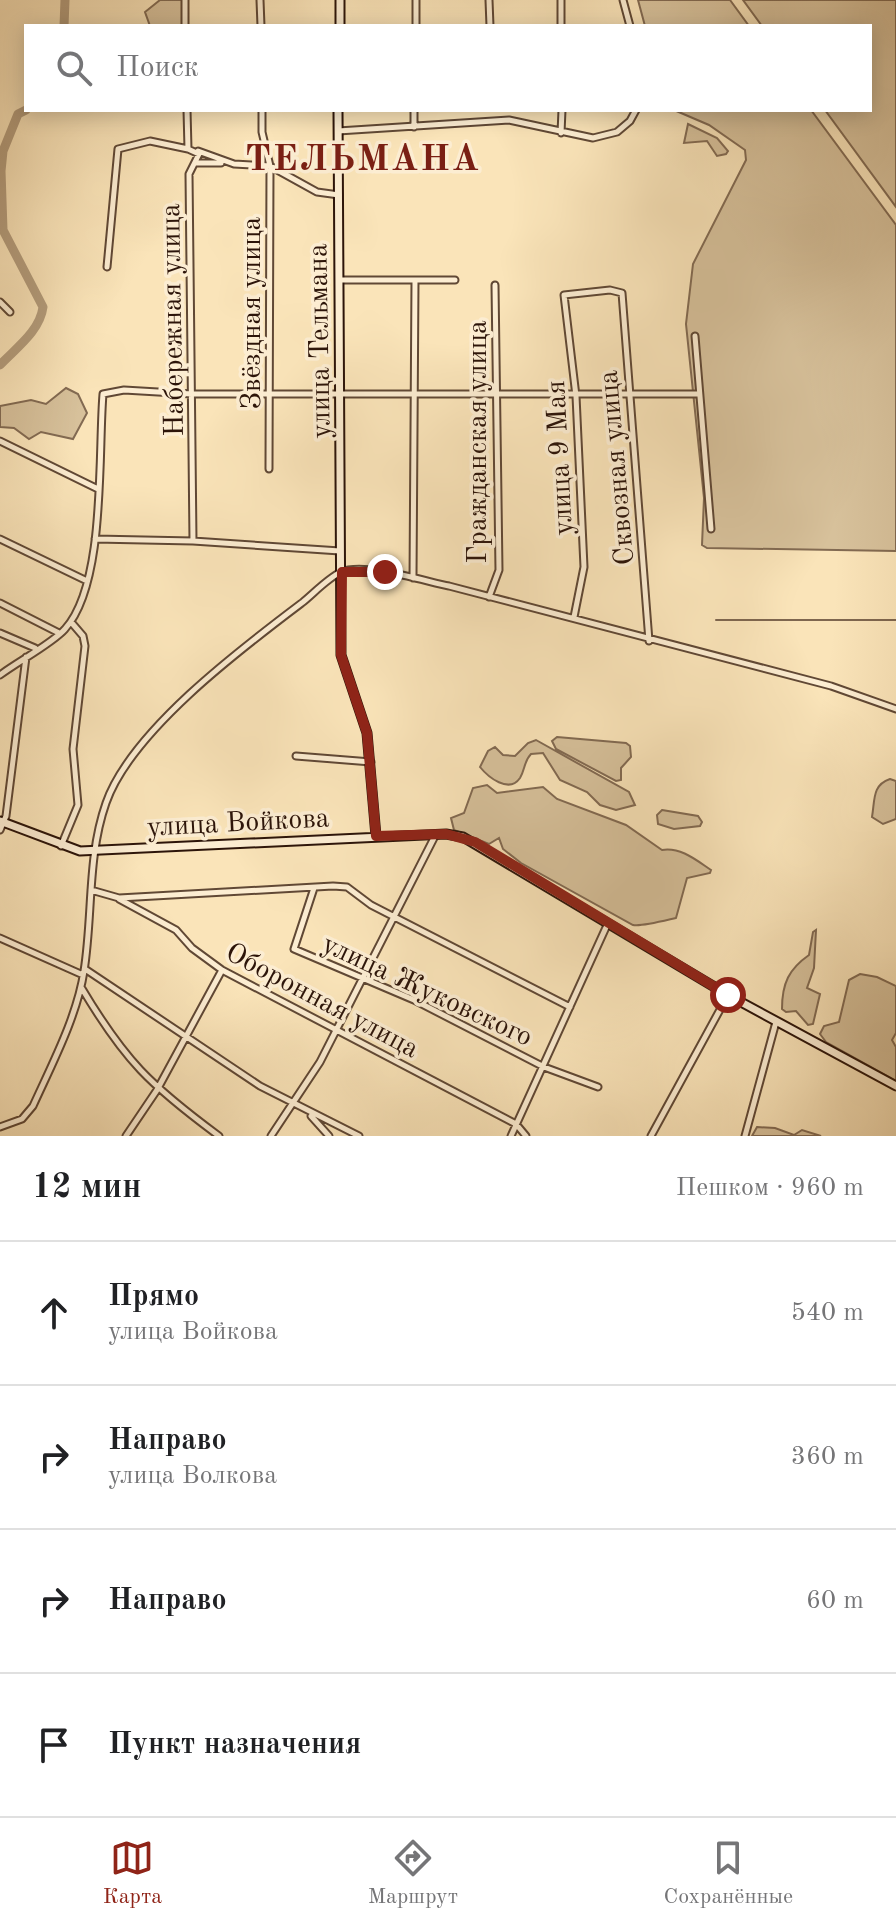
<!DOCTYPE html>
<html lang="ru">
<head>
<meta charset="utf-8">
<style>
	:root { --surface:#fff; --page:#f2f2f2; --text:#202124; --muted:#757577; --line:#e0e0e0; --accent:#8f2418 }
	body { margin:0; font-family:"Old Standard TT",serif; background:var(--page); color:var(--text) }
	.stop { position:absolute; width:24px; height:24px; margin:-18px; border:6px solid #8f2418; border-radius:50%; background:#fff }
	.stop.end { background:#8f2418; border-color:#fff; box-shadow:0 2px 8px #0008 }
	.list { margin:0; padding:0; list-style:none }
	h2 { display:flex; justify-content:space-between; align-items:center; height:104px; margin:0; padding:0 32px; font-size:34px }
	h2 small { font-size:26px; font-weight:400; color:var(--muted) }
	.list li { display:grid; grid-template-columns:52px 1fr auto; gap:24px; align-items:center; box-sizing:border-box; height:144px; padding:0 32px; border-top:2px solid var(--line) }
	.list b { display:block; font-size:30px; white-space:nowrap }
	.list p { margin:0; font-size:26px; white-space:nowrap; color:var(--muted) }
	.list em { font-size:26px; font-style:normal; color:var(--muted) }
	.icon { flex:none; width:44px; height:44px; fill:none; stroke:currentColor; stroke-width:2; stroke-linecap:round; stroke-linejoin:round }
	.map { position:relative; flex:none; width:896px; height:1136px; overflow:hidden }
	.search { position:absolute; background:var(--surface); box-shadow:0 4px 20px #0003; left:24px; right:24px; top:24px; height:88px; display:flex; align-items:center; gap:20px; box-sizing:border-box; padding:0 28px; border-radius:0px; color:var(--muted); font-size:30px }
	.sheet { height:680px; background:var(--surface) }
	nav { display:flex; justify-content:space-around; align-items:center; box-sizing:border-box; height:112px; border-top:2px solid var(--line); background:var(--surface); font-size:22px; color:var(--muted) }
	nav a { display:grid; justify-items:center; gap:4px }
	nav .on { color:var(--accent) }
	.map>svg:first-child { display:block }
</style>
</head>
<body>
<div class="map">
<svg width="896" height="1136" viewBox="0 0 896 1136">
	<rect width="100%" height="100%" fill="#fae4b9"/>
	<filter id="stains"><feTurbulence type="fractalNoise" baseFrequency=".0025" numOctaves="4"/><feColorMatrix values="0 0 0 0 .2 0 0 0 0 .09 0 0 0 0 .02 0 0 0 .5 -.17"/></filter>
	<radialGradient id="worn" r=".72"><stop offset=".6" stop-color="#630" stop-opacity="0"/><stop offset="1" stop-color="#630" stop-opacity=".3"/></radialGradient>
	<path fill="#d7c19b" stroke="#826a52" stroke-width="2" d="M160,0H188L185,26H150L145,12Z
		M638,0H730L749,26H645Z
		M743,0H896V207L825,110H870V26H762Z
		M674,110H811L896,225V551L707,548L702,545L704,498L686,324L693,264L746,160L745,150L709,125Z
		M688,124L717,138L728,151L726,154L717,156L707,141L684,143Z
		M66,388L78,394L87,413L73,439L41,432L29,439L14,428L0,427V406L31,400L46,404Z
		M557,737L626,743L630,746L631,757L621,768V780L616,781L556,749L552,741Z
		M536,740L629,792L635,805L616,810L600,805L587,792L560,780L543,753L531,754C524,761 525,770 520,778C509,794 488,777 480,767L488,751L495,747L503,755L515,756L528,743Z
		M890,779L896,781V819L883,824L872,817C875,800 872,785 890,779Z
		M487,785L497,793L543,787L557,799L626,825L662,850C681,847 696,860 711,870L710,873L687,878L676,918C667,920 641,927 633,925L521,863L503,849L499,838L489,844L454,830L451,818L464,813L473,788Z
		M662,810L698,816L702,822L700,826L674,829L658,824L657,815Z
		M816,930L814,968L807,988L820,994L813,1024L808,1025L796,1011L786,1012L782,1009C782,983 789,969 809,955L813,932Z
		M860,974L877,977L896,986V1033L892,1040L896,1047V1081L826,1042L820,1034L824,1026L839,1022L849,980Z
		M757,1127L775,1128L794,1135L802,1130L821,1136H752Z"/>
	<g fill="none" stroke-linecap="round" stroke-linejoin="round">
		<path stroke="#7e664f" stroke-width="2" d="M716,620H896"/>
		<path stroke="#b49d7d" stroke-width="9" d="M64,26L65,0
			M0,365C16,348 40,331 43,307L3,230L1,171L3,151L18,114L26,110"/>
		<defs>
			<path id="street" d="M185,0V26
				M260,0L261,26
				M489,0L490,26
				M623,0L630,26
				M416,26V0
				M561,26V0
				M187,110L188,149L199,154L189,174L193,541
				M262,110V132L270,166L269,469
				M414,127V110
				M338,131L509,120L593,138L617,132L630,121L636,110
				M561,133L562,110
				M198,151L234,164L270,166L317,192L339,195
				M197,163H221
				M107,267L118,149L150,141L188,149
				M340,280H455
				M0,302L10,312
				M695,336L711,529
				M0,441L98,489
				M0,539L87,581
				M95,539L193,541L340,551
				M413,578L415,281
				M489,597L499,570L495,285
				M0,603L59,633
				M574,617L584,567L576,396L564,295L610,290L622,293L649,641
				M0,633L35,648
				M0,675C17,662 53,643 65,629C106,584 98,454 103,394L124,390L192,394H699
				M296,756L371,762
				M0,830L6,816L26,657
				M61,846L78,805L73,749L85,646L83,636L71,622
				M314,888L294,949L414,1000L544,1067L598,1087
				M91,890L119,898L333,886L347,887L371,905L570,1007
				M119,899L176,930L192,948L222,970L516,1124L526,1136
				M0,938L83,975
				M85,969L260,1086L359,1136
				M81,987C125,1061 150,1085 219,1136
				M311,1116L329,1136
				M0,1127L22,1119L33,1106C52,1064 77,1017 84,971C93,915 87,857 106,803C131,731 242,648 303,602C314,593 328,578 341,572C364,562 424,581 449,586L831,686L896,709
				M126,1136L157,1090L222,970
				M271,1136L320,1062L436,834
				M511,1136L608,923
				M651,1136L728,995
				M745,1136L776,1022"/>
			<path id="secondary" d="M340,26V0
				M338,110L341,655L367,733L376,836
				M0,821L80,851L446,834L463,837L728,995L896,1086"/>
		</defs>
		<use href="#street" stroke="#604835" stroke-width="9"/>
		<use href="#secondary" stroke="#2c1409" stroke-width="11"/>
		<use href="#street" stroke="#fcedd2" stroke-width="5"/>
		<use href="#secondary" stroke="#fcedd2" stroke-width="7"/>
	</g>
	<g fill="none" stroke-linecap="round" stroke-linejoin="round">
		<path stroke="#8f2418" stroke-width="10" d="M385,572H342L341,655L367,733L376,836L446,834L475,842L728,995"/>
	</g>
	<g text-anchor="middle" stroke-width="7" stroke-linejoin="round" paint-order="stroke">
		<g font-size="28" fill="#2c1409" stroke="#fcedd2">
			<text transform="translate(250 313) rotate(-90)" y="10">Звёздная улица</text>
			<text transform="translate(171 320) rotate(-91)" y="10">Набережная улица</text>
			<text transform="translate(318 341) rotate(-91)" y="10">улица Тельмана</text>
			<text transform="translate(476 442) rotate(-90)" y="10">Гражданская улица</text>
			<text transform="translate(558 458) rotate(-93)" y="10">улица 9 Мая</text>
			<text transform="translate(615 468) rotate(-95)" y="10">Сквозная улица</text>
			<text transform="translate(238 821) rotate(-3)" y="10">улица Войкова</text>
			<text transform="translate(428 989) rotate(25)" y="10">улица Жуковского</text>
			<text transform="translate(323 999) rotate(28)" y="10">Оборонная улица</text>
		</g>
		<g font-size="36" font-weight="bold" letter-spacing="2" fill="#7a1f14" stroke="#fcedd2">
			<text x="363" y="170">ТЕЛЬМАНА</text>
		</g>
	</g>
	<rect width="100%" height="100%" filter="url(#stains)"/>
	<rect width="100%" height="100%" fill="url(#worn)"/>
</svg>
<div class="stop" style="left:728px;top:995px"></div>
<div class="stop end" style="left:385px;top:572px"></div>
<div class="search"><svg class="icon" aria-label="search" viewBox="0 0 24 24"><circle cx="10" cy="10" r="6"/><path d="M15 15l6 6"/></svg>Поиск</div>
</div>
<section class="sheet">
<h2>12 мин<small>Пешком · 960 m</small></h2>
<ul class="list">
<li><svg class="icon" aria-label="ahead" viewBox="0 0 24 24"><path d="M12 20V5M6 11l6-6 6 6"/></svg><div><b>Прямо</b><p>улица Войкова</p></div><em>540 m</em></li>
<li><svg class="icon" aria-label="right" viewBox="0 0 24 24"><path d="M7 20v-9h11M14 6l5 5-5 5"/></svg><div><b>Направо</b><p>улица Волкова</p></div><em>360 m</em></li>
<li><svg class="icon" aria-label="right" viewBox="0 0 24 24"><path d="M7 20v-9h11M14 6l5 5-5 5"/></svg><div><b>Направо</b></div><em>60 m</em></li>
<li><svg class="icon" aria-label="arrive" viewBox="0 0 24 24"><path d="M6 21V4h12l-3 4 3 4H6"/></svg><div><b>Пункт назначения</b></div></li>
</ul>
</section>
<nav>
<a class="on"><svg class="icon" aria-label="map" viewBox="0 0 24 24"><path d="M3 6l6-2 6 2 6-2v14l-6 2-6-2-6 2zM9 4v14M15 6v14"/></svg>Карта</a>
<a><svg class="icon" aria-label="directions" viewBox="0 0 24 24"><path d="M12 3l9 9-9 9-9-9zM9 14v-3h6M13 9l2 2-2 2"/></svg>Маршрут</a>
<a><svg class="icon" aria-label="saved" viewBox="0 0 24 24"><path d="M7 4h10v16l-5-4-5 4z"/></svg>Сохранённые</a>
</nav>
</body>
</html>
